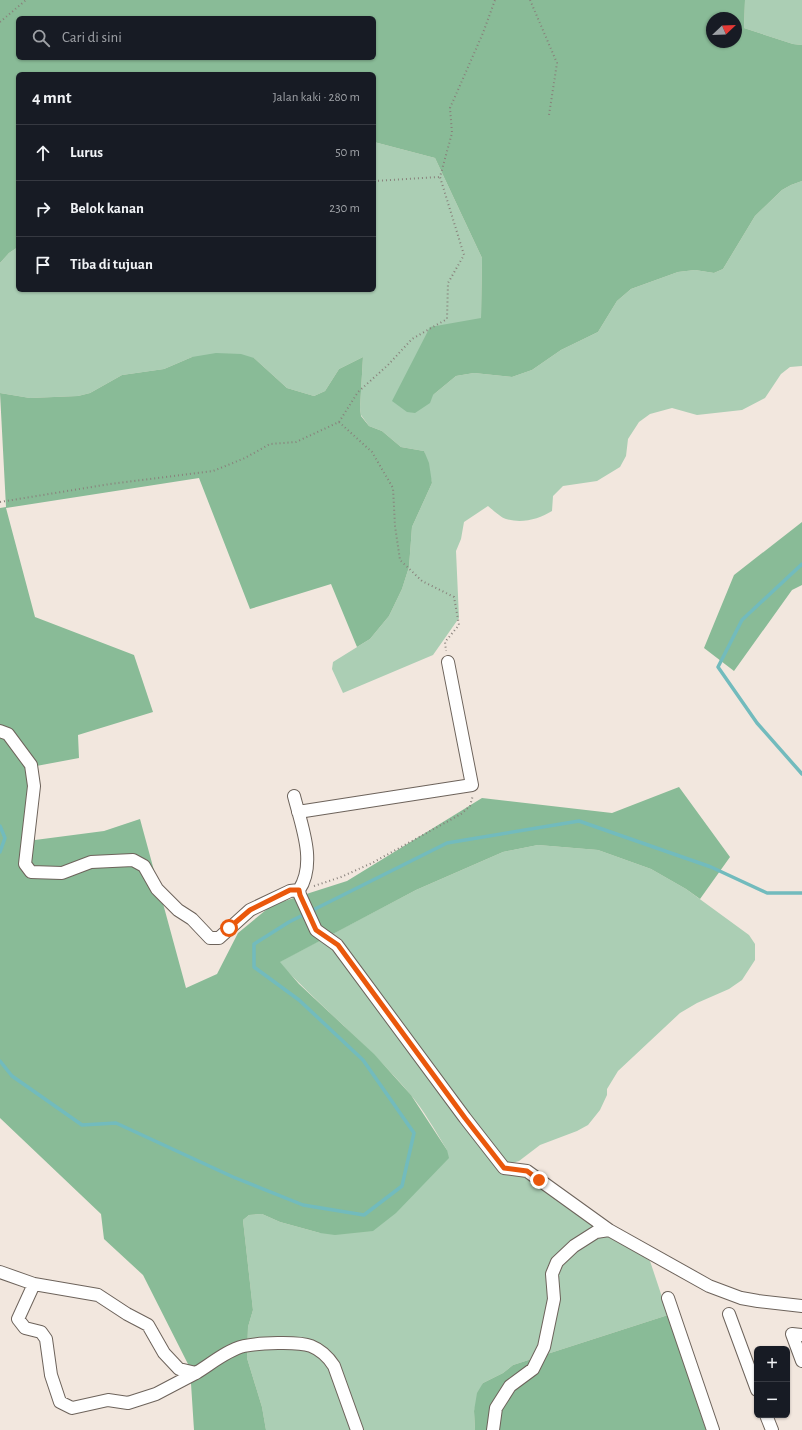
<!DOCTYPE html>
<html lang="id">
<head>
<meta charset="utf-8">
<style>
	:root { --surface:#171b24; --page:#20242c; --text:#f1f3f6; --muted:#9ea1a6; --line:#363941 }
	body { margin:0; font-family:"Alegreya Sans",sans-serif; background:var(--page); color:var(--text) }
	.controls { position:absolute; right:12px; bottom:12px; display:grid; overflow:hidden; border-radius:6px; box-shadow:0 1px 3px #0004 }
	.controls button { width:36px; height:36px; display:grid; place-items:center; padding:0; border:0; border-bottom:1px solid var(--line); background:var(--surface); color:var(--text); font:20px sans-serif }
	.compass { position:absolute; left:706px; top:12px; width:36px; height:36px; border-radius:50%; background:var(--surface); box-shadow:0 1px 3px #0004; rotate:67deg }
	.stop { position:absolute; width:12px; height:12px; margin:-9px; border:3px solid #ea580c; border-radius:50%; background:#fff }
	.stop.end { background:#ea580c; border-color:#fff; box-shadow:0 1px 4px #0008 }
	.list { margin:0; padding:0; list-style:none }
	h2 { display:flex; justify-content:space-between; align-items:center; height:52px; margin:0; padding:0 16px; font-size:17px }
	h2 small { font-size:13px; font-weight:400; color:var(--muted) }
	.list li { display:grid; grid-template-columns:26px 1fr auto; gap:12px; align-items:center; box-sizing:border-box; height:56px; padding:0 16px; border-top:1px solid var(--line) }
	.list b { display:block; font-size:15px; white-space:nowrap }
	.list em { font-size:13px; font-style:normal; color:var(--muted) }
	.icon { flex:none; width:22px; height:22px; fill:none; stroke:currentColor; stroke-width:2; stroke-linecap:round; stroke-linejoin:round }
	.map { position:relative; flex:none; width:802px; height:1430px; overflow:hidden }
	.search { position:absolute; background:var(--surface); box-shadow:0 1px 3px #0004; left:16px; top:16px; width:360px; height:44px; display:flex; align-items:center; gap:10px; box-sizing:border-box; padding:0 14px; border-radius:6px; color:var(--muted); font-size:15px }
	.panel { position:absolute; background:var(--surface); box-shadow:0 1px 3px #0004; left:16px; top:72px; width:360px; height:220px; border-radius:6px }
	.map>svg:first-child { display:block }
</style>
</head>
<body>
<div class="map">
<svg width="802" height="1430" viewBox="0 0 802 1430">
	<rect width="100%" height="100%" fill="#f2e7de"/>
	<path fill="#abceb4" d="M745,0H802V45L793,44L744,28Z
		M374,142L435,158L482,258L481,318L433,395L456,376L474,373L512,377L532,370L561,350L598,332L617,301L631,289L678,272L695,270L714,273L723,269L755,216L782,190L791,185L802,181V366L790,367L781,374L765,398L742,410L697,415L672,408L650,414L639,422L628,439L626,456L620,467L597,481L563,486L553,496L552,511C539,519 522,524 506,519C500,517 493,510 488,506L464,522L461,539L456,551L459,618L433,655L343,693L332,669L333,662L370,639L389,616L402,589L409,567L412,527L432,483L424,451L401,447L382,431L369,426L361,415L360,408L363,357L339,369L325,391L314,396L287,388L254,358L192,357L164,369L122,375L90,393L78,396L30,398L0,393V263L9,253L18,247V290H374Z
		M538,845L598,850L651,869L686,889L749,935L755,944V960L742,980L729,989L697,1003L680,1013L618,1071L607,1089V1095L600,1110L588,1125L577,1131L540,1145L519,1161L499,1167L526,1174L650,1261L668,1315L513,1365L503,1373L483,1383L474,1411L475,1430H266L262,1407L247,1358L248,1327L253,1310L243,1220L249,1215L262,1214L280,1222L320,1233L447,1150C436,1132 423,1109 410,1094C370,1046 321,1008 279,962L416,890L503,852Z"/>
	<path fill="#89bb97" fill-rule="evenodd" d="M0,0H745L744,28L793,44L802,45V181L791,185L782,190L755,216L723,269L714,273L695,270L678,272L631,289L617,301L598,332L561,350L532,370L512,377L474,373L456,376L433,395L430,403L415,413L407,412L392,401L430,327L481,318L482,258L435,158L374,142V74H18V247L9,253L0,263ZM18,18H374V58H18ZM712,18H736V42H712Z
		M216,353L241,354L254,358L287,388L314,396L325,391L339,369L363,357L360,408L361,416L369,426L382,431L401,447L424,451L429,463L432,483L412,527L409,567L402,589L389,616L370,639L357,647L331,584L250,609L199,478L6,508L35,617L134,655L153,712L78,735L79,758L31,767L35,840L104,831L140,819L186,988L217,974L238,933L272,905L347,881L482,798L612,813L679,787L730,857L700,899L686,889L651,869L598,850L538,845L503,852L416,890L280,962L299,984L374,1054L411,1095L447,1150L449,1158L396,1213L373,1231L335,1235L320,1233L280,1222L262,1214L249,1215L243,1220L253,1310L248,1327L247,1358L262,1407L266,1430H194L190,1368L143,1275L104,1239L101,1214L0,1118V508L6,507L0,393L30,398L78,396L90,393L122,375L164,369L192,357Z
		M802,522V585L792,590L734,671L704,648L734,575Z
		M668,1315L706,1430H475L474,1411L477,1393L483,1383L503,1373L513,1365Z"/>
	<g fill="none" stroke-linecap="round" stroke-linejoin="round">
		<path stroke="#72bbbd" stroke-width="3.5" d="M802,564L742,620L718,667L757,723L802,774
			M0,826L5,838L0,852
			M0,1061L12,1076L82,1125L116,1123L233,1177L303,1205L364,1215L402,1186L414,1133L363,1060L299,1000L254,967V944L289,922L447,843L579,821L711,867L767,893H802"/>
		<defs>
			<path id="minor" d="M0,731L8,734L31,765L34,786L25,864L31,872L62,873L91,862L133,860L144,866L157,889L178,910L192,919L210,938H219L250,910L290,891L299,890L300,895L316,930L337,945L465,1118L504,1168L527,1171L609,1230
				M294,796C301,824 317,863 299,890
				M298,812L472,785L448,662
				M0,1272L34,1284L98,1295L127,1314L148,1325L164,1353L179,1369L196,1373C211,1364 227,1350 244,1346C258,1343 298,1341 311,1346C321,1350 329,1358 334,1366L357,1430
				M34,1284L18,1319L25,1328L41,1332L46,1339L51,1375L60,1402L72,1408L108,1400L128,1403L156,1394L196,1373
				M668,1298L713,1430
				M729,1314L757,1390
				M802,1335L792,1334L802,1361
				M766,1415L772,1430
				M493,1430L496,1408L510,1386L533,1369L544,1347L554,1299L552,1274L557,1262L574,1246L596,1232L609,1230L709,1286L741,1298L758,1301L802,1306"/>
		</defs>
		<use href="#minor" stroke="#6d635b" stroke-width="14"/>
		<path stroke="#88817b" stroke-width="2" stroke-dasharray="1 3" stroke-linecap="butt" d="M530,0L557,63L549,115
			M0,22L26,0
			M374,181L440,177
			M339,422L372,452L393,488L395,526L400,560L422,581L454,597L459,625L445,642L446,651
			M0,502L110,484L213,471L245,458L270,444L296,442L339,422L358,392L388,365L412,339L447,319L448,283L464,255L440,177L452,133L450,108L483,33L495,0
			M314,886L341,877L372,863L461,814L470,806L473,795"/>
		<use href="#minor" stroke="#fff" stroke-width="12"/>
	</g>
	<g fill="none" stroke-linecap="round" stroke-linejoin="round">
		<path stroke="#ea580c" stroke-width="5" d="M229,928L250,910L290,890H299L300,895L316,930L338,945L465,1118L504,1168L527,1171L539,1180"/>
	</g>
</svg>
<div class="controls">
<button>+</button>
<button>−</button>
</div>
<svg class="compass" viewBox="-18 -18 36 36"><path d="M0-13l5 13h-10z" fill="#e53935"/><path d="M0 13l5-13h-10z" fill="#9ea1a6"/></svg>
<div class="stop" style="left:229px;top:928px"></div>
<div class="stop end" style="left:539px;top:1180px"></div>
<div class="search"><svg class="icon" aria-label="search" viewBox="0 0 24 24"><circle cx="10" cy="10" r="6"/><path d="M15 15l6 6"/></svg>Cari di sini</div>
<section class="panel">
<h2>4 mnt<small>Jalan kaki · 280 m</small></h2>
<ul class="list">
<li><svg class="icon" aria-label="ahead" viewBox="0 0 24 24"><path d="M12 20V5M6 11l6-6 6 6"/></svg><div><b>Lurus</b></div><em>50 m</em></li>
<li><svg class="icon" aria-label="right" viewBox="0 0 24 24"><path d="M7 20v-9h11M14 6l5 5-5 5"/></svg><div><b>Belok kanan</b></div><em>230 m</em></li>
<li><svg class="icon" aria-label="arrive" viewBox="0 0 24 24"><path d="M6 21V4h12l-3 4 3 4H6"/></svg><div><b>Tiba di tujuan</b></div></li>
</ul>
</section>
</div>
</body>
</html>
